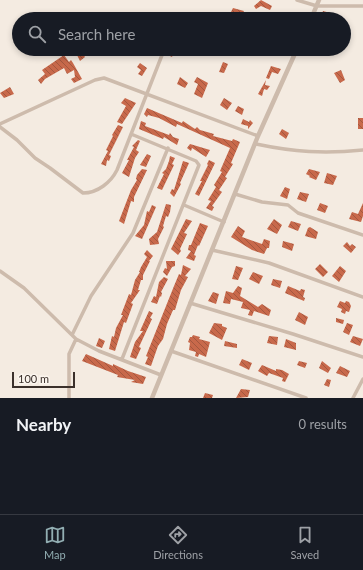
<!DOCTYPE html>
<html lang="en">
<head>
<meta charset="utf-8">
<style>
	:root { --surface:#171b24; --page:#242831; --text:#f1f3f6; --muted:#9ea1a6; --line:#363941; --accent:#92aeb2 }
	body { margin:0; font-family:Lato,sans-serif; background:var(--page); color:var(--text) }
	.scale { position:absolute; left:12px; bottom:10px; width:63px; box-sizing:border-box; padding-left:4px; border:2px solid #3b302b; border-top:0; font-size:11px; line-height:14px; white-space:nowrap; color:#3b302b; -webkit-text-stroke:3px #fbf5ee; paint-order:stroke }
	.list { margin:0; padding:0; list-style:none }
	h2 { display:flex; justify-content:space-between; align-items:center; height:52px; margin:0; padding:0 16px; font-size:17px }
	h2 small { font-size:13px; font-weight:400; color:var(--muted) }
	.icon { flex:none; width:22px; height:22px; fill:none; stroke:currentColor; stroke-width:2; stroke-linecap:round; stroke-linejoin:round }
	.map { position:relative; flex:none; width:363px; height:398px; overflow:hidden }
	.search { position:absolute; background:var(--surface); box-shadow:0 2px 6px #0003; left:12px; right:12px; top:12px; height:44px; display:flex; align-items:center; gap:10px; box-sizing:border-box; padding:0 14px; border-radius:22px; color:var(--muted); font-size:15px }
	.sheet { height:116px; background:var(--surface) }
	nav { display:flex; justify-content:space-around; align-items:center; box-sizing:border-box; height:56px; border-top:1px solid var(--line); background:var(--surface); font-size:11px; color:var(--muted) }
	nav a { display:grid; justify-items:center; gap:2px }
	nav .on { color:var(--accent) }
	.map>svg:first-child { display:block }
</style>
</head>
<body>
<div class="map">
<svg width="363" height="398" viewBox="0 0 363 398">
	<defs>
		<pattern id="building-back-hatch" width="6" height="6" patternUnits="userSpaceOnUse"><rect width="6" height="6" fill="#c8694b"/><path d="M-1 5l2 2M0 0l6 6M5-1l2 2" fill="none" stroke="#a4573f"/></pattern>
	</defs>
	<rect width="100%" height="100%" fill="#f4ebe1"/>
	<path fill="url(#building-back-hatch)" d="M261,0L272,6L270,10L261,6L256,9L254,6Z
		M233,8L244,11L241,17L231,12Z
		M323,11L334,14L332,19H320Z
		M167,49H175L172,57L166,54Z
		M214,49H221L222,53L216,56Z
		M253,49H263L252,55L250,51Z
		M81,51L85,57L80,61L77,55Z
		M64,55L69,62L71,60L73,63L82,79L74,83L71,79L75,77L74,70L67,74L64,68L45,79L41,84L38,80L45,74L42,70Z
		M223,62L228,64L224,73L219,72Z
		M140,63L147,68L142,76L138,74L141,70L137,67Z
		M271,66L281,69L278,74L272,72L269,79L266,78Z
		M341,70L345,80L340,83L334,73Z
		M180,77L188,83L185,88L177,84Z
		M197,77L208,83L202,98L194,94L198,84L194,82Z
		M266,80L265,85L270,86L267,90L264,89L262,96L258,94Z
		M10,87L14,94L4,98L0,93Z
		M125,98L136,103L122,124L117,122L126,106L121,103Z
		M224,98L232,103L227,110L220,105Z
		M238,106L244,109L242,115L235,111Z
		M147,108L182,123L183,121L195,129L197,127L200,130L214,134L213,136L232,141L233,139L240,142L231,163L233,164L225,177L227,178L219,190L222,192L212,206L214,207L212,211L206,208L211,201L208,200L216,187L214,185L222,172L220,171L230,148L177,124L176,127L159,118L148,115L147,117L144,114Z
		M358,118H363V129H358Z
		M243,119L249,122L250,120L253,123L248,129V126L241,124Z
		M141,121L146,123L145,126L169,135L170,133L173,137L179,139L177,145L164,137L163,139L139,129Z
		M118,125L123,127L109,155L111,156L109,161L107,160L106,166L101,164L108,151L106,150L113,136L112,135Z
		M282,129L289,133L286,139L279,134Z
		M138,140L140,141L136,150L139,152L135,158L129,177L122,173L129,160H127L134,147L132,146Z
		M190,144L210,150L206,157L192,148L191,151L187,148Z
		M147,154L151,156L146,167L140,165Z
		M170,156L175,158L172,164L174,165L162,190L157,188L164,174L162,173L166,169L169,161Z
		M209,160L215,163L199,196L195,194L202,181H200L208,165L207,164Z
		M183,161L189,163L180,183L181,184L174,197L170,193L172,189L174,190Z
		M142,169L147,170L134,197V202L131,201L124,224L119,221L131,190L137,180L136,179L137,175Z
		M309,169L320,172L316,180L309,177L310,176L306,174Z
		M327,173L337,176L333,185L324,183Z
		M285,187L290,189L287,199L280,196Z
		M300,192L309,194L306,202L297,199Z
		M320,203L328,206L325,213L317,210Z
		M363,203V216L361,222L349,219L352,212L358,214Z
		M166,204L171,205L170,212L168,217L166,216L163,226L164,227L158,239L159,244L150,245L149,239L157,232Z
		M152,205L156,207L142,239L135,236L144,225L147,211L149,212Z
		M186,219L192,221L184,233L187,234L180,249L181,251L178,255L171,249Z
		M274,219L282,225L277,234L267,229Z
		M291,221L301,224L298,231L288,227Z
		M200,223L208,226L199,246L198,245L194,255L196,256L194,261L186,258L191,251L188,250L189,245H191Z
		M238,226L245,231L242,237L262,244L264,239L270,241L269,248H267L264,254L252,250L231,237Z
		M310,227L318,232L316,239L305,236L308,228Z
		M283,241L294,244L292,251L282,247Z
		M347,242L350,246L352,244L356,247L351,253L343,246Z
		M147,250L153,256L149,261H150L143,275V280H141L138,290H140L131,303L133,304L126,323L124,322L115,351L109,349L112,336L114,337L116,328L123,315H121L129,294L131,295L135,280L140,272H139L141,267L147,257L144,254Z
		M166,261H175V266L172,267L167,276L163,272L165,268L167,269Z
		M320,264L328,272L323,277L315,269Z
		M183,265L191,269L185,276L188,277L181,290L175,310H173L167,324L163,339L158,346L151,366L145,364L148,357L146,356L174,286L179,274L181,275Z
		M236,266L243,268L238,280L232,279Z
		M340,266L346,271L339,282L332,276Z
		M253,272L263,276L259,284L249,279Z
		M164,277L168,279L161,292L162,293L161,297L160,296L157,304L151,302L154,296L156,297L159,282Z
		M273,279L282,281L280,288L271,285Z
		M238,286L242,288L240,296L258,307L262,304L271,310L269,316L254,311L252,316L248,315L250,310L241,308L243,302L231,299L230,304L223,303L226,291L233,293Z
		M288,286L300,291L301,289L305,290L303,297L305,298L304,301L285,293Z
		M213,292L219,294L216,304L208,301Z
		M340,301L345,303L346,301L349,302L351,306L349,312L346,311L345,314L341,312L342,309L337,307Z
		M149,311L153,313L150,318L152,319L139,347L141,348L136,359L130,357L135,342L143,331H140Z
		M299,312L308,317L305,325L295,320Z
		M336,318L344,320L343,324L336,322Z
		M214,323L222,324V326L227,328L222,340L209,333Z
		M347,323L353,325L349,335L343,332Z
		M193,335L200,337L199,339L210,342L206,357L199,354L198,357L195,356L196,352L189,350L190,343L188,342L190,337H192Z
		M269,336L278,337L277,345L267,343Z
		M353,336L363,339L360,346L350,342Z
		M99,338L105,341L102,348L96,346Z
		M286,339L296,343V350L284,347Z
		M225,341L237,344V348L224,346Z
		M86,354L113,366V364L128,371L146,377L143,384L131,382L135,380L117,377L118,375L82,361Z
		M242,359L252,363L249,370L239,365Z
		M299,361L307,363L305,368L297,365Z
		M322,361L331,368L328,373L319,368Z
		M262,365L276,371V369L282,370L289,374L285,382L282,381L283,378L269,373L267,376L258,371Z
		M340,366L350,371L347,377L336,373Z
		M327,379L331,380L329,387L324,385Z
		M241,389L250,390L248,397L236,398Z
		M205,393L213,395L212,398H203Z"/>
	<g fill="none" stroke-linecap="round" stroke-linejoin="round">
		<path stroke="#cdbbac" stroke-width="3.5" d="M297,0L317,6H363
			M0,124L95,80L104,78L258,136
			M0,127L17,140L35,158L50,168L83,193C98,193 111,182 117,170L164,50
			M256,144C294,152 324,154 363,150
			M235,194L262,202L288,205L298,213L363,235
			M184,205L224,222
			M212,250L269,263L363,297
			M0,271L24,288L76,339L99,351L161,375
			M190,303L293,334L363,357
			M72,335L91,296L133,233L168,148
			M171,351L306,398
			M122,359L199,165L196,161L131,134
			M69,398V354L76,339
			M353,398L363,379"/>
		<path stroke="#cdbbac" stroke-width="4.5" d="M311,19L319,0
			M152,398L258,136L297,49"/>
	</g>
</svg>
<div class="scale">100 m</div>
<div class="search"><svg class="icon" aria-label="search" viewBox="0 0 24 24"><circle cx="10" cy="10" r="6"/><path d="M15 15l6 6"/></svg>Search here</div>
</div>
<section class="sheet">
<h2>Nearby<small>0 results</small></h2>
<ul class="list">
</ul>
</section>
<nav>
<a class="on"><svg class="icon" aria-label="map" viewBox="0 0 24 24"><path d="M3 6l6-2 6 2 6-2v14l-6 2-6-2-6 2zM9 4v14M15 6v14"/></svg>Map</a>
<a><svg class="icon" aria-label="directions" viewBox="0 0 24 24"><path d="M12 3l9 9-9 9-9-9zM9 14v-3h6M13 9l2 2-2 2"/></svg>Directions</a>
<a><svg class="icon" aria-label="saved" viewBox="0 0 24 24"><path d="M7 4h10v16l-5-4-5 4z"/></svg>Saved</a>
</nav>
</body>
</html>
